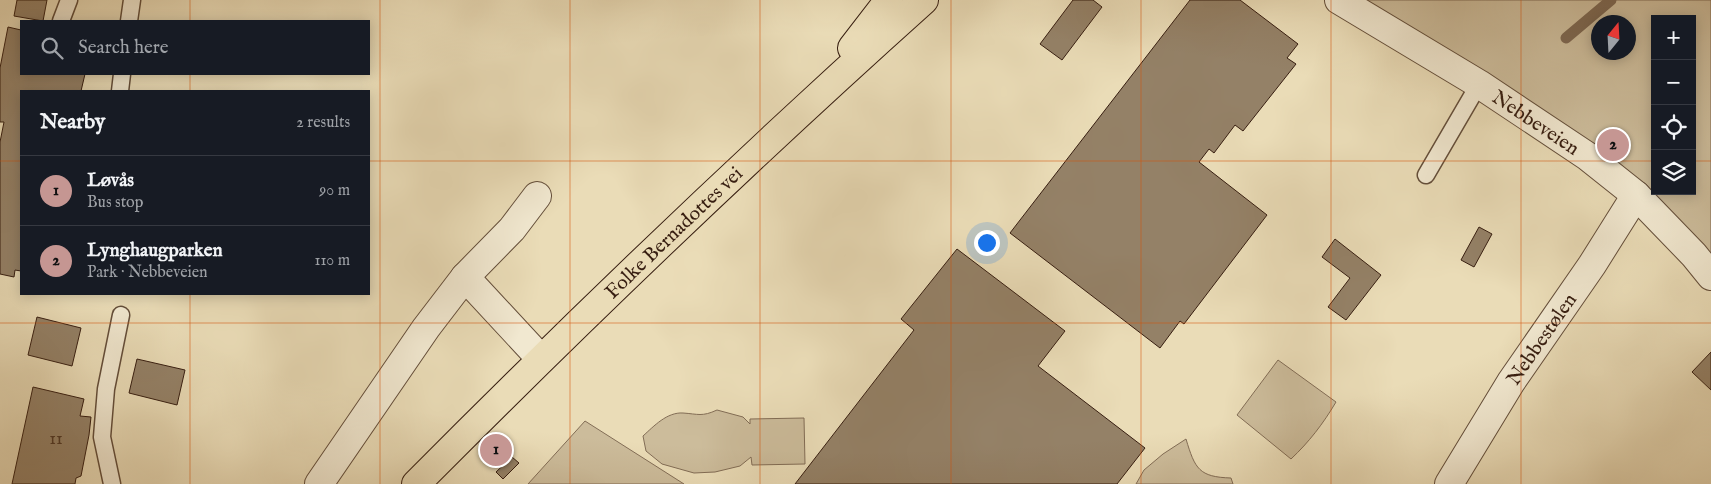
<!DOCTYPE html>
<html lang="en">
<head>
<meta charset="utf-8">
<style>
	:root { --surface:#171b24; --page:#20242c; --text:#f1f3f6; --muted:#9ea1a6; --line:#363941; --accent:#c59692 }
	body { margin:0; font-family:"IM FELL English",serif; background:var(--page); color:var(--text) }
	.controls { position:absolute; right:15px; top:15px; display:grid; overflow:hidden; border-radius:0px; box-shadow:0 2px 12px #0003 }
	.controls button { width:45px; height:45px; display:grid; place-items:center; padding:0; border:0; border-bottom:1px solid var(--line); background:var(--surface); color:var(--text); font:25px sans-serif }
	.compass { position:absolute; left:1591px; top:15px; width:45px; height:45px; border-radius:50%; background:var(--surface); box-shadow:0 2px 12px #0003; rotate:18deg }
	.you { position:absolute; left:986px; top:242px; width:18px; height:18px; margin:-12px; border:4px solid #fff; border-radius:50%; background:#1a73e8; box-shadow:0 0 0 8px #1a73e833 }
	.badge { display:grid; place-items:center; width:32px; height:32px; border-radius:50%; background:var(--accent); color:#111; font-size:16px; font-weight:700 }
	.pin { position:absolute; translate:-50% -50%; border:2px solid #fff; box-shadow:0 1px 5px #0006 }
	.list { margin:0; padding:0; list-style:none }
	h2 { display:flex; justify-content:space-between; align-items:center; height:65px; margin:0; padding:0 20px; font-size:21px }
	h2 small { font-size:16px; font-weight:400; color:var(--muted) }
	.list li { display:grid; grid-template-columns:32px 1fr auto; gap:15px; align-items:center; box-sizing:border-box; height:70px; padding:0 20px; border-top:1px solid var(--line) }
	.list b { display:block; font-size:19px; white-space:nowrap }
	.list p { margin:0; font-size:16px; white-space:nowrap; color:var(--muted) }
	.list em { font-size:16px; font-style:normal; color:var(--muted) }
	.icon { flex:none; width:28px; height:28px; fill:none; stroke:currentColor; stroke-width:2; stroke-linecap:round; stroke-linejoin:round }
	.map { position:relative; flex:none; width:1711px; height:484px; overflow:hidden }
	.search { position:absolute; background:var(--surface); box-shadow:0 2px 12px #0003; left:20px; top:20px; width:350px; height:55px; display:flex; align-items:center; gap:12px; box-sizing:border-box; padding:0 18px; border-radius:0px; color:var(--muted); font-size:19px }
	.panel { position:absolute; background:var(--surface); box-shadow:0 2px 12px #0003; left:20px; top:90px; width:350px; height:205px; border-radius:0px }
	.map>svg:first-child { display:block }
</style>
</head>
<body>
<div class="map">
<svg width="1711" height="484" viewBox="0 0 1711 484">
	<rect width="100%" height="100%" fill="#eadcb7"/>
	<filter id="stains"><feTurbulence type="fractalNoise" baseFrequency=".004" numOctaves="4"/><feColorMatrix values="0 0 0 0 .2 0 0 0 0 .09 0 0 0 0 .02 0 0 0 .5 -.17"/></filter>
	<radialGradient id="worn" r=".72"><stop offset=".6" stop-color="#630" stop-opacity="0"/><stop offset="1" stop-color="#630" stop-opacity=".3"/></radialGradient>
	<path fill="#ccbc9b" stroke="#826d56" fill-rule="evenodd" d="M1339,0H1711V276L1636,195ZM1655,19H1692V191H1655ZM1598,22H1628V52H1598Z
		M1278,360L1336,402C1323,424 1309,442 1291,459L1237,415Z
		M717,410L743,417L750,424V419L804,418L805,464L752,465L751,457L740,466L715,472L694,473L662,464L646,451L643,436C654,426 667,412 683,413C698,414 702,417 717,410Z
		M585,421L684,484H528Z
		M1186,439C1195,469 1199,477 1231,478L1233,484H1136L1144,470L1163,454Z"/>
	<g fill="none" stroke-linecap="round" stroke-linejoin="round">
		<path stroke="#7e6953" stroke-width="11" d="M1566,38L1611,0"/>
	</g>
	<path fill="#948167" stroke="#371e11" d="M17,0H47L43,21L14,16Z
		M1073,0H1093L1102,7L1062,60L1040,44Z
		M1190,0H1240L1298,44L1287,58L1296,64L1243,131L1235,125L1214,153L1209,149L1199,162L1267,215L1184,324L1180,321L1160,348L1010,233Z
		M8,27L21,30V74H85L81,91H21V271L15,270L14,277L0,274V142L4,122H0V68Z
		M1479,227L1492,234L1474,267L1461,260Z
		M1335,239L1381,275L1346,320L1328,307L1350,278L1322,257Z
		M957,249L1065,331L1038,366L1145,448L1117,484H795L914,330L901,319Z
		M37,317L81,328L72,366L28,355Z
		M1711,352V390L1692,372Z
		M137,359L185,370L177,405L129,393Z
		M33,387L84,399L80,416L91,417L89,435L81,476L76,478L75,484H12Z
		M512,457L519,463L503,479L496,472Z"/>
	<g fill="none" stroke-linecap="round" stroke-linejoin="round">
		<defs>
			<path id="service" d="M61,21L69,0
				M129,21L132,0
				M120,91L122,74
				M1426,175L1479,84
				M112,484L102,437L106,389L121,315"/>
			<g id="minor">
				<path id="s1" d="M1339,0L1479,84L1587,156L1636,195L1694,255L1711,276"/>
				<path d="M465,277L541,359"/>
				<path d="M319,484L426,328L465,277L512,229L537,196"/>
				<path id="s2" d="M1449,484L1511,382L1592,265L1636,195"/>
			</g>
			<g id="primary">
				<path d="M852,48L889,0"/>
				<path id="s3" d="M416,484C581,318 750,156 924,0"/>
			</g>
		</defs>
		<use href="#service" stroke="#644e3a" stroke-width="19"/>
		<use href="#minor" stroke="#644e3a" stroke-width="30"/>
		<use href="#primary" stroke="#371e11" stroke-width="30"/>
		<use href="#service" stroke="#f1e8d0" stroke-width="16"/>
		<use href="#minor" stroke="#f1e8d0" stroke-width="28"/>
		<use href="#primary" stroke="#eadcb7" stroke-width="28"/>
	</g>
	<path fill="none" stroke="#d6530c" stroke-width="1" stroke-opacity="0.55" d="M190,0V21M380,0V484M570,0V484M760,0V484M951,0V484M1141,0V484M1331,0V484M1521,0V484M190,74V91M0,161H21M369,161H1655M1692,161H1711M190,294V484M0,323H1711"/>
	<g text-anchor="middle" stroke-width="4" stroke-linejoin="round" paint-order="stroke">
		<g font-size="18" fill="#4e3726">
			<text x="56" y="444">11</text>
		</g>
		<g font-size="20" fill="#371e11" stroke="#f1e8d0">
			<text dy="7" stroke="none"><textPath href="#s1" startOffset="232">Nebbeveien</textPath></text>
			<text dy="7" stroke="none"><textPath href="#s3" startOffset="360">Folke Bernadottes vei</textPath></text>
			<text dy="7" stroke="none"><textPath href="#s2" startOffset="172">Nebbestølen</textPath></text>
		</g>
	</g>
	<rect width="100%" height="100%" filter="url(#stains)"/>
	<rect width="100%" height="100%" fill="url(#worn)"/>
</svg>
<div class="controls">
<button>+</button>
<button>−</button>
<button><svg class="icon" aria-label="locate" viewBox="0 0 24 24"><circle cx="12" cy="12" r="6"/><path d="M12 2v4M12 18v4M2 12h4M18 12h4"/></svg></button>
<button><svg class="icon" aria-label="layers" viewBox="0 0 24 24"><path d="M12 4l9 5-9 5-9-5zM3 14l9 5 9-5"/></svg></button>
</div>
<svg class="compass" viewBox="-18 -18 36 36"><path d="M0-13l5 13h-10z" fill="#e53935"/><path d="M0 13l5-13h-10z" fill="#9ea1a6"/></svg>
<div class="you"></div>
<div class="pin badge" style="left:496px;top:450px">1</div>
<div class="pin badge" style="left:1613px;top:145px">2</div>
<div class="search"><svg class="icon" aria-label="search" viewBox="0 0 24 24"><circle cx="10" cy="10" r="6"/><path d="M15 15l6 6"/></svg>Search here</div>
<section class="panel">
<h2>Nearby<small>2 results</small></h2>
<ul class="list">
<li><span class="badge">1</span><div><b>Løvås</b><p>Bus stop</p></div><em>90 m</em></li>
<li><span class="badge">2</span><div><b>Lynghaugparken</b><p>Park · Nebbeveien</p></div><em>110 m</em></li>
</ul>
</section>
</div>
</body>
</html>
